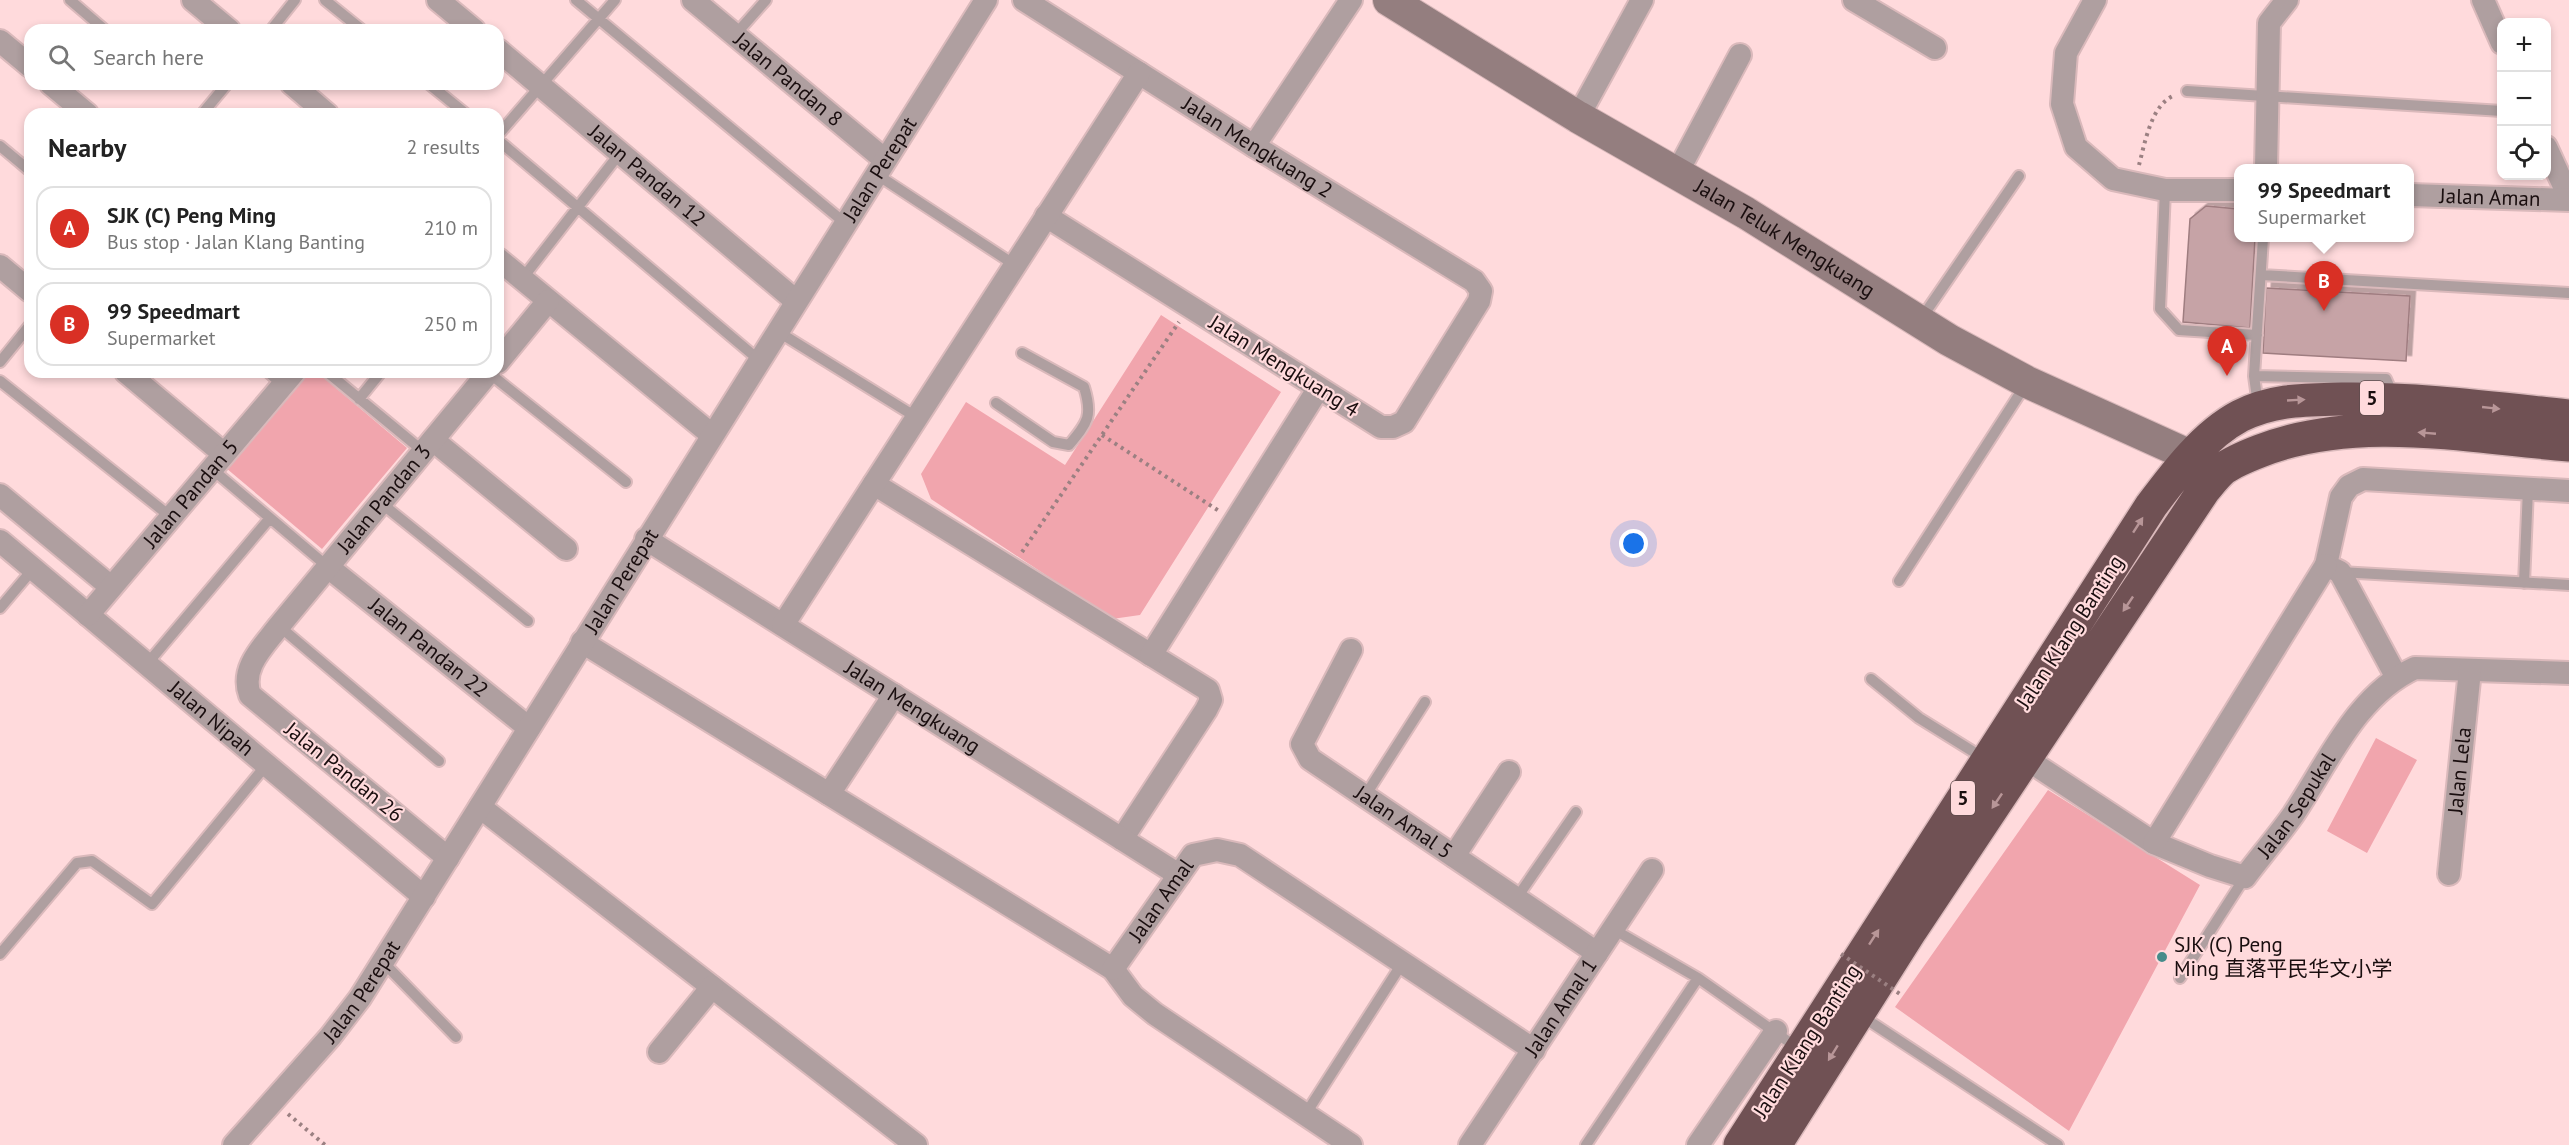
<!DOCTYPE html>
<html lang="en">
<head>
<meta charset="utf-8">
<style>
	:root { --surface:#fff; --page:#f2f2f2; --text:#222; --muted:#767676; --line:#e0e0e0; --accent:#d93025 }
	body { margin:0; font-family:"PT Sans","Noto Sans SC",sans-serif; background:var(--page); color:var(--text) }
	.controls { position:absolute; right:18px; top:18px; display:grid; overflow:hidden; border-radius:12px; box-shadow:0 3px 9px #0003 }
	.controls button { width:54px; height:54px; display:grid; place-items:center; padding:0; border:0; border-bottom:2px solid var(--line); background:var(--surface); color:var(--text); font:30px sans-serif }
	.you { position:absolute; left:1634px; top:544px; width:21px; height:21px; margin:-15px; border:4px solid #fff; border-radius:50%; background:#1a73e8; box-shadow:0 0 0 9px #1a73e833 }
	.badge { display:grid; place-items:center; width:39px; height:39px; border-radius:50%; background:var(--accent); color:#fff; font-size:20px; font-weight:700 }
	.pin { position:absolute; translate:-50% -50px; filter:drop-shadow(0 2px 3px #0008) }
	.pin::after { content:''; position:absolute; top:32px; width:21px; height:18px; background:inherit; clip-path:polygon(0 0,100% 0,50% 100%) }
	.popup { position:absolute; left:2234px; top:164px; width:180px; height:78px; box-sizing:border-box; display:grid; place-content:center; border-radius:12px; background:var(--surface); filter:drop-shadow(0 2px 4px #0005); font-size:20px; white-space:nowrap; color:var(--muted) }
	.popup b { font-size:22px; color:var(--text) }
	.popup::after { content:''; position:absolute; left:50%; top:100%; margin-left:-12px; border:12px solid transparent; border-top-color:var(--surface) }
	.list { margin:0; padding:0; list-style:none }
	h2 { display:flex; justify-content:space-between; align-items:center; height:78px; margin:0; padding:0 24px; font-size:26px }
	h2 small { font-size:20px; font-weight:400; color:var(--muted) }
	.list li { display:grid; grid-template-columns:39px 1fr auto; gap:18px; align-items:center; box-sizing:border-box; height:84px; margin:0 12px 12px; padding:0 12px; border:2px solid var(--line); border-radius:18px }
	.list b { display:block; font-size:22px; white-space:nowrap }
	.list p { margin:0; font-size:20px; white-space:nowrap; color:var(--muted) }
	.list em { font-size:20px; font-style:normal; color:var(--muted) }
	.icon { flex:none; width:33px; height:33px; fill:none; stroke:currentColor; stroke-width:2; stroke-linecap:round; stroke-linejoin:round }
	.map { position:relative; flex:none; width:2569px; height:1145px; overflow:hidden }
	.search { position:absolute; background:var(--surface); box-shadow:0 3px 9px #0003; left:24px; top:24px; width:480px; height:66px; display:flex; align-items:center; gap:15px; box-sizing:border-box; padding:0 21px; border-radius:18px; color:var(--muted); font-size:22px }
	.panel { position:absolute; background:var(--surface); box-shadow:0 3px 9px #0003; left:24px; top:108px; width:480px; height:270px; border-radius:18px }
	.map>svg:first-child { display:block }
</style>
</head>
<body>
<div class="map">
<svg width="2569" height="1145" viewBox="0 0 2569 1145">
	<defs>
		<filter id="shadow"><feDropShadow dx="5.5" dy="-5.5" stdDeviation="0" flood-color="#0004"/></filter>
	</defs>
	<rect width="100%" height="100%" fill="#ffdadc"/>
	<path fill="#f1a5ad" d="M1161,315L1281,392L1140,615L1112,619L931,499L921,474L966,402L1065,465Z
		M306,372H317L407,448L322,549L226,468Z
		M2376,738L2417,760L2367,853L2327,831Z
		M2048,790L2200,885L2069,1131L1895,1007Z"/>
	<path fill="#c6a3a6" stroke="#9f7d80" stroke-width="1.5" filter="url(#shadow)" d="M2206,206L2238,209V238H2255L2250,328L2183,322L2190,219Z
		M2266,288L2410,296L2406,361L2263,353Z"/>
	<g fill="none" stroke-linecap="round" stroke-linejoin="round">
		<defs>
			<path id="lane" d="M70,0L105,30
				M325,0L362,30
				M576,0L845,223
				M271,30L295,0
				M735,35L766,0
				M429,84L466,114
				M2187,91L2502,111
				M202,114L227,84
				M498,135L615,0
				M498,140L759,360
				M0,146L30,171
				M876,174L1015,265
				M2165,190L2160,309L2179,330L2257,335
				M2261,275L2569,293
				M522,279L620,153
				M1921,319L2019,176
				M777,331L916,417
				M0,362L30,325
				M268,372L283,385
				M327,372L424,452
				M489,373L626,482
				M2254,376L2386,379L2393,395
				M0,381L171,517
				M359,399L381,372
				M996,403L1053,442L1069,445C1088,422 1093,416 1084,387L1022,353
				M2258,405L2254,376L2263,238
				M212,469L328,567
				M381,503L528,621
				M2340,572L2569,585
				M1899,581L2026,384
				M2524,583L2528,489
				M0,608L33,569
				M279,626L439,761
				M147,664L270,518
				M1871,679L1919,718L1985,759
				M1365,796L1425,702
				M1516,899L1576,812
				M1613,929L1698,978L1799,1049
				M0,954L77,863L92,861L152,904L267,764
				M383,962L456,1037
				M2180,978L2245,877
				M1860,1015L2058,1145
				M1305,1115L1403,962
				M1586,1145L1698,978"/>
			<g id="street">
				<path d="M193,0L229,30"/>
				<path d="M438,0L474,30"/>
				<path id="s1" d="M693,0L885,160"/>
				<path id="s2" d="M1024,0L1254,146L1474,281L1481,291L1479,301L1404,422L1393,427H1381L1046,216"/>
				<path d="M1854,0L1935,48"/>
				<path d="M2095,0L2066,53L2062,104L2076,147L2113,179L2165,190H2238"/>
				<path d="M2483,0L2502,43"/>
				<path d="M0,41L30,66"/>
				<path id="s3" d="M498,50L796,301"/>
				<path d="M51,84L87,114"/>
				<path d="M292,84L327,114"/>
				<path d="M1578,117L1642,0"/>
				<path d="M1254,146L1351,0"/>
				<path d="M2546,147L2569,197"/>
				<path d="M2266,168L2269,23L2287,0"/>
				<path d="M1677,173L1740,55"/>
				<path id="s4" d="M2410,195L2569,200"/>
				<path d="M498,259L712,435"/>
				<path d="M0,266L30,291"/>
				<path d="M498,362L548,301"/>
				<path d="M126,372L224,454"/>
				<path d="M433,440L566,549"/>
				<path d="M874,484L1208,690L1211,700L1206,710L1122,839"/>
				<path d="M0,495L111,587"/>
				<path id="s5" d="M646,539L1179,875"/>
				<path id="s6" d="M0,541L424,897"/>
				<path id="s7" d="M328,567L529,728"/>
				<path id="s8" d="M88,615L294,372"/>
				<path d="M783,625L1139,73"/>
				<path d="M582,642L1113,969L1133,996L1155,1014L1351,1145"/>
				<path id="s9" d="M1351,650L1302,744L1310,759L1597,953"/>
				<path d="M1151,655L1318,389"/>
				<path d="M2396,676L2340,572L2326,565L2341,497L2349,486L2363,479L2569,491"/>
				<path id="s10" d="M2025,758L2154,843L2210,866L2245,877C2261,856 2278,836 2293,815C2328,763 2356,695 2415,668L2569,673"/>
				<path d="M829,794L894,695"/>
				<path d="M480,807L916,1145"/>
				<path d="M2154,843L2326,565"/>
				<path d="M1454,856L1509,772"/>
				<path id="s11" d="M448,858L250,695C240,668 263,647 279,626L489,372"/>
				<path id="s12" d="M2449,874L2470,670"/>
				<path id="s13" d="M1113,969L1193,855L1217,850L1240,855L1534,1050"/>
				<path d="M659,1052L712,987"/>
				<path id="s14" d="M234,1145L330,1037L360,998L986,0"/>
				<path id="s15" d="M1470,1145L1652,870"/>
				<path d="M1698,1145L1776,1031"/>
			</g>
			<g id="secondary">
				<path id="s16" d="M1389,0L1578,117L1746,213L1949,340L2027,382L2215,467"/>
			</g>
			<path id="highway" d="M1740,1145L2151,506C2175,474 2204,435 2240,416C2274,399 2305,400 2342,399C2418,398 2493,408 2569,416
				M1775,1145L1911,930L2204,490C2210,483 2216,475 2223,469C2234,461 2247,456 2260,451C2356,413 2469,437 2569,445"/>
		</defs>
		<use href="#lane" stroke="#dab9bb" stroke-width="14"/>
		<use href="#street" stroke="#dab9bb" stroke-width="26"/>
		<use href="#secondary" stroke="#dab9bb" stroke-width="34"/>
		<use href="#highway" stroke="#dab9bb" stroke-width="36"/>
		<path stroke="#9b8082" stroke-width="4" stroke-dasharray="3 4.5" stroke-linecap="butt" d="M2139,165C2145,143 2151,104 2175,95
			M1102,435L1219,511
			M1022,552L1179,322
			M288,1114L325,1145"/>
		<use href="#lane" stroke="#af9fa0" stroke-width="10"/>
		<use href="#street" stroke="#af9fa0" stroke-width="22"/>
		<use href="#secondary" stroke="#947e7f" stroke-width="32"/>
		<use href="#highway" stroke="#705154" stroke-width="33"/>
		<path stroke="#9b8082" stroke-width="4" stroke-dasharray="3 4.5" stroke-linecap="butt" d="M1841,954L1900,994"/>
	</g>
	<defs><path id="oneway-solid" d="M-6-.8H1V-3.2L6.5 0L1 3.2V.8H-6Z" transform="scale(1.5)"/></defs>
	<g fill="#b89698">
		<use href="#oneway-solid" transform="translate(2296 400) rotate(-3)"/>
		<use href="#oneway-solid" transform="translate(2491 408) rotate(6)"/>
		<use href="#oneway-solid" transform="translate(2427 433) rotate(-175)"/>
		<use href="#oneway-solid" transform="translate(2138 525) rotate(-57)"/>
		<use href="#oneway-solid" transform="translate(2128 604) rotate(124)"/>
		<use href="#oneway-solid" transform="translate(1997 801) rotate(124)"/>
		<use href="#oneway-solid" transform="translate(1874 937) rotate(-57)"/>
		<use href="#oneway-solid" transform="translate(1833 1053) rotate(122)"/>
	</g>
	<circle fill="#458c8a" stroke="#ffdadc" stroke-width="2" cx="2162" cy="957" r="6"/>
	<g text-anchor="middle" stroke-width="4.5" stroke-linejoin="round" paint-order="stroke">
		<g fill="#ffdadc" stroke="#5f4b4c" stroke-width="1.5">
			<rect x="2360" y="381" width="24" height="34" rx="4.5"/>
			<rect x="1951" y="781" width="24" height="34" rx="4.5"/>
		</g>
		<g font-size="20" font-weight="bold" fill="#1a0e0f">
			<text x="2372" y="405">5</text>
			<text x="1963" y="805">5</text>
		</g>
		<g font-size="21" fill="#1a0e0f" stroke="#ffdadc">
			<text dy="7" stroke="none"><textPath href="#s1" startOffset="124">Jalan Pandan 8</textPath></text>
			<text dy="7" stroke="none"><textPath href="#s2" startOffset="276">Jalan Mengkuang 2</textPath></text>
			<text dy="7" stroke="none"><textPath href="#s14" startOffset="1172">Jalan Perepat</textPath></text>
			<text dy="7" stroke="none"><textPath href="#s3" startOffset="195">Jalan Pandan 12</textPath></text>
			<text dy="7" stroke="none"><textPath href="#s4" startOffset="80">Jalan Aman</textPath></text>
			<text dy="7" stroke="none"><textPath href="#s16" startOffset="462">Jalan Teluk Mengkuang</textPath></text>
			<text transform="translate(1284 366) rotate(32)" y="7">Jalan Mengkuang 4</text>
			<text dy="7" stroke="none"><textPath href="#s8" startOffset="159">Jalan Pandan 5</textPath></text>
			<text dy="7" stroke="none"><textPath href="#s11" startOffset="500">Jalan Pandan 3</textPath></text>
			<text dy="7" stroke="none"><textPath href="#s14" startOffset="686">Jalan Perepat</textPath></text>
			<text transform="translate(2070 632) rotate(-57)" y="7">Jalan Klang Banting</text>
			<text dy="7" stroke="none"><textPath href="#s7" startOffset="129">Jalan Pandan 22</textPath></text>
			<text dy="7" stroke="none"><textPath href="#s5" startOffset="315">Jalan Mengkuang</textPath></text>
			<text dy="7" stroke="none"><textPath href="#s6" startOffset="276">Jalan Nipah</textPath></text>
			<text transform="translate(344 772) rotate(39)" y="7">Jalan Pandan 26</text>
			<text dy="7" stroke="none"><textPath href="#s12" startOffset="104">Jalan Lela</textPath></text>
			<text dy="7" stroke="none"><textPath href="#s10" startOffset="340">Jalan Sepukal</textPath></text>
			<text dy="7" stroke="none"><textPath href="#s9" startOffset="236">Jalan Amal 5</textPath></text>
			<text dy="7" stroke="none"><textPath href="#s13" startOffset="84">Jalan Amal</textPath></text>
			<text dy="7" stroke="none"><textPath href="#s14" startOffset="200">Jalan Perepat</textPath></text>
			<text dy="7" stroke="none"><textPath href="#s15" startOffset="165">Jalan Amal 1</textPath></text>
			<text transform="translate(1807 1041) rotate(-57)" y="7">Jalan Klang Banting</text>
		</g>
		<g font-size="21" fill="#1a0e0f" stroke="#ffdadc" text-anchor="start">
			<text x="2174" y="952">SJK (C) Peng<tspan x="2174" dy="24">Ming 直落平民华文小学</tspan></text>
		</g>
	</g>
</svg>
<div class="controls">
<button>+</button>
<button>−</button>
<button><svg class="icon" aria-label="locate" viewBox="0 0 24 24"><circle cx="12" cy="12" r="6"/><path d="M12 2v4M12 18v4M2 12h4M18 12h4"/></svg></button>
</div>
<div class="you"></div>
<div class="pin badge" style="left:2227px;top:376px">A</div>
<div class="pin badge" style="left:2324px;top:311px">B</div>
<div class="popup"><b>99 Speedmart</b>Supermarket</div>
<div class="search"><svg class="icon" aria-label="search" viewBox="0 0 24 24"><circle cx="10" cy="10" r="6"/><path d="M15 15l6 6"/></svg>Search here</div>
<section class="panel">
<h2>Nearby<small>2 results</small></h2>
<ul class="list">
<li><span class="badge">A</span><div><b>SJK (C) Peng Ming</b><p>Bus stop · Jalan Klang Banting</p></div><em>210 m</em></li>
<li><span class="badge">B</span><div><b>99 Speedmart</b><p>Supermarket</p></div><em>250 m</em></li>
</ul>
</section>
</div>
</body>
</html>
